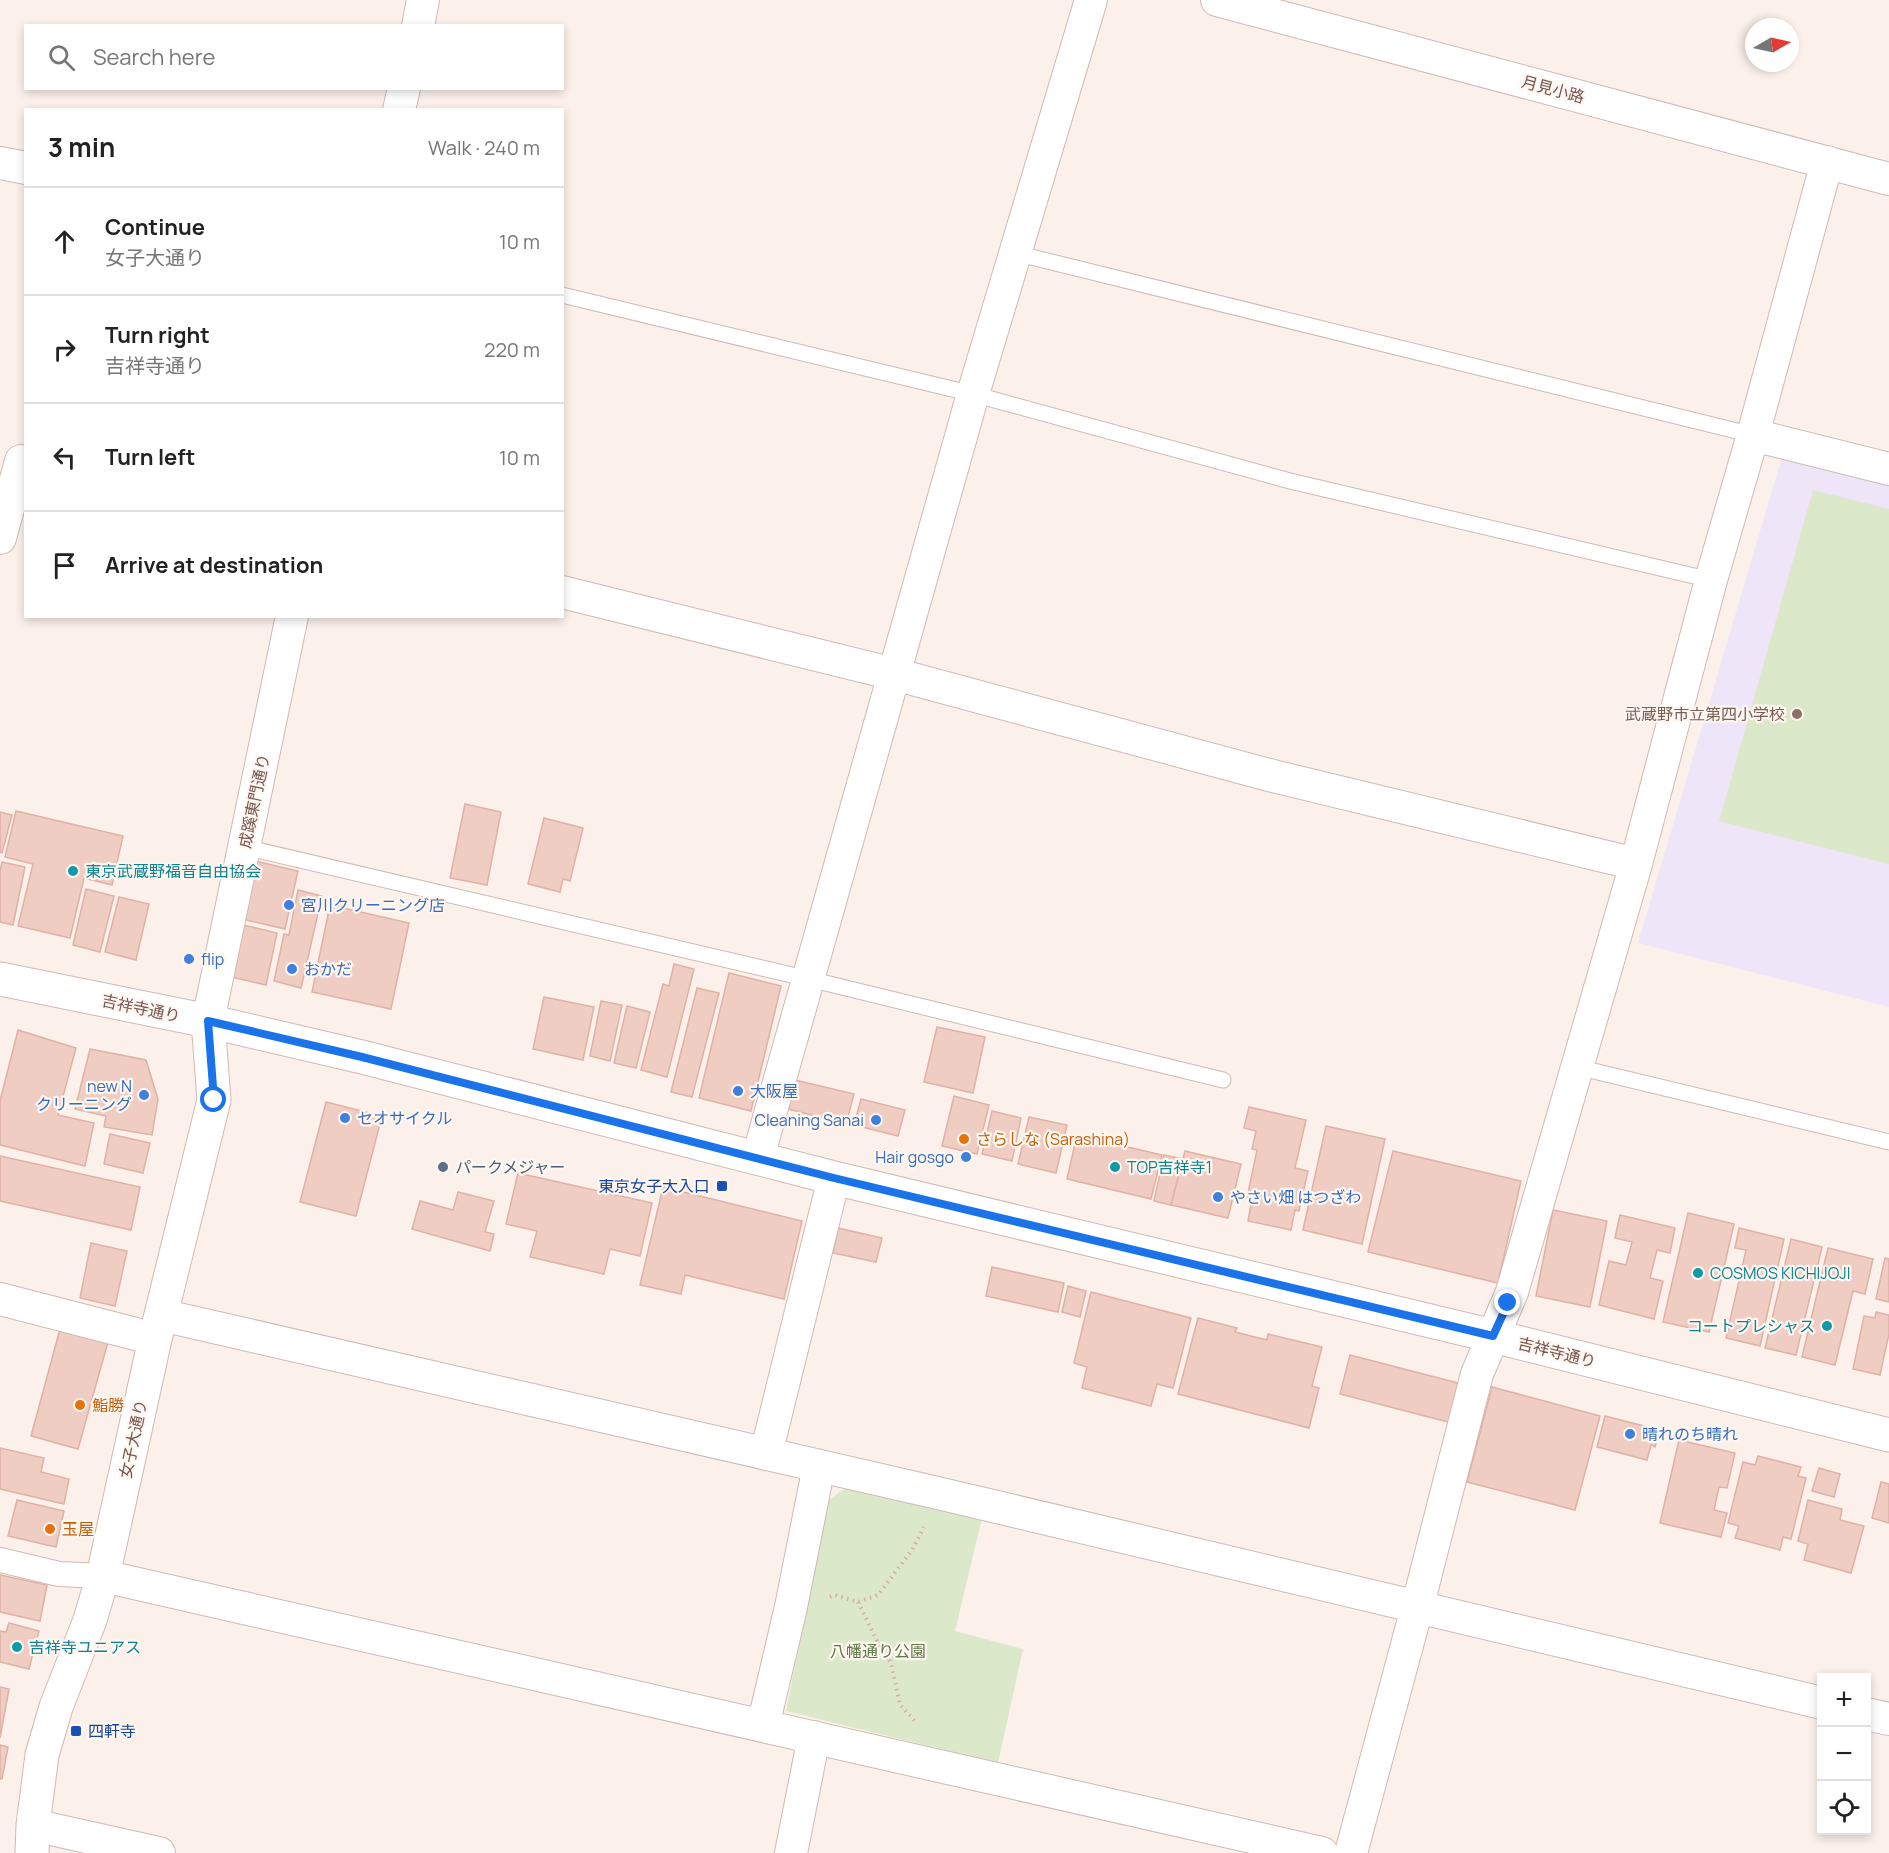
<!DOCTYPE html>
<html lang="en">
<head>
<meta charset="utf-8">
<style>
	:root { --surface:#fff; --page:#f6f6f6; --text:#222; --muted:#767676; --line:#e0e0e0 }
	body { margin:0; font-family:Manrope,"Noto Sans JP",sans-serif; background:var(--page); color:var(--text) }
	.controls { position:absolute; right:18px; bottom:18px; display:grid; overflow:hidden; border-radius:0px; box-shadow:0 3px 9px #0003 }
	.controls button { width:54px; height:54px; display:grid; place-items:center; padding:0; border:0; border-bottom:2px solid var(--line); background:var(--surface); color:var(--text); font:30px sans-serif }
	.compass { position:absolute; left:1745px; top:18px; width:54px; height:54px; border-radius:50%; background:var(--surface); box-shadow:0 3px 9px #0003; rotate:81deg }
	.stop { position:absolute; width:18px; height:18px; margin:-14px; border:4px solid #1a73e8; border-radius:50%; background:#fff }
	.stop.end { background:#1a73e8; border-color:#fff; box-shadow:0 2px 6px #0008 }
	.list { margin:0; padding:0; list-style:none }
	h2 { display:flex; justify-content:space-between; align-items:center; height:78px; margin:0; padding:0 24px; font-size:26px }
	h2 small { font-size:20px; font-weight:400; color:var(--muted) }
	.list li { display:grid; grid-template-columns:39px 1fr auto; gap:18px; align-items:center; box-sizing:border-box; height:108px; padding:0 24px; border-top:2px solid var(--line) }
	.list b { display:block; font-size:22px; white-space:nowrap }
	.list p { margin:0; font-size:20px; white-space:nowrap; color:var(--muted) }
	.list em { font-size:20px; font-style:normal; color:var(--muted) }
	.icon { flex:none; width:33px; height:33px; fill:none; stroke:currentColor; stroke-width:2; stroke-linecap:round; stroke-linejoin:round }
	.map { position:relative; flex:none; width:1889px; height:1853px; overflow:hidden }
	.search { position:absolute; background:var(--surface); box-shadow:0 3px 9px #0003; left:24px; top:24px; width:540px; height:66px; display:flex; align-items:center; gap:15px; box-sizing:border-box; padding:0 21px; border-radius:0px; color:var(--muted); font-size:22px }
	.panel { position:absolute; background:var(--surface); box-shadow:0 3px 9px #0003; left:24px; top:108px; width:540px; height:510px; border-radius:0px }
	.map>svg:first-child { display:block }
</style>
</head>
<body>
<div class="map">
<svg width="1889" height="1853" viewBox="0 0 1889 1853">
	<rect width="100%" height="100%" fill="#fbf1ea"/>
	<path fill="#eee6f8" d="M1782,457L1889,485V1007L1638,943Z"/>
	<path fill="#dbe8c9" d="M1813,490L1889,509V864L1719,821Z
		M848,1486L982,1518L955,1631L1023,1649L998,1763L786,1711L828,1501Z"/>
	<path fill="#efcdc3" stroke="#e0b1a5" stroke-width="1.5" d="M465,804L501,812L487,885L450,878Z
		M16,811L123,836L112,885L84,878L70,938L18,926L33,864L5,857Z
		M0,812L12,815L2,853L0,852Z
		M544,818L583,828L570,881L563,879L560,892L528,884Z
		M255,861L298,871L285,929L242,919Z
		M2,862L25,867L13,925L0,922V871Z
		M86,889L114,896L100,952L73,945Z
		M298,890L322,896L301,988L274,981L284,934L289,935Z
		M119,897L149,904L136,960L105,952Z
		M330,905L409,923L391,1009L312,992Z
		M239,924L277,933L266,985L227,976Z
		M674,964L694,969L667,1077L641,1070L663,984L669,986Z
		M729,973L781,986L751,1111L699,1098Z
		M697,988L719,993L692,1097L671,1092Z
		M544,997L594,1007L583,1060L533,1049Z
		M601,1001L622,1005L610,1061L590,1056Z
		M627,1006L650,1012L636,1068L614,1063Z
		M937,1027L985,1037L973,1093L924,1082Z
		M18,1030L76,1048L58,1115L94,1123L85,1166L0,1145V1101Z
		M90,1049L146,1060L158,1099L152,1135L104,1127L106,1116L75,1109Z
		M795,1080L854,1094L846,1124L788,1109Z
		M954,1096L989,1105L977,1154L942,1146Z
		M861,1099L905,1110L898,1136L854,1125Z
		M326,1102L382,1116L356,1216L300,1202Z
		M1249,1107L1306,1120L1295,1168L1308,1171L1299,1211L1295,1210L1291,1230L1248,1221L1252,1199L1247,1198L1257,1150L1252,1149L1256,1131L1244,1128Z
		M992,1111L1021,1118L1012,1161L982,1154Z
		M1029,1117L1067,1125L1056,1173L1018,1164Z
		M1326,1126L1385,1139L1362,1244L1303,1230Z
		M110,1134L150,1143L143,1173L104,1164Z
		M1077,1135L1162,1155L1151,1199L1067,1179Z
		M1185,1151L1241,1164L1228,1218L1171,1205Z
		M1393,1151L1521,1181L1498,1283L1368,1252Z
		M1164,1155L1183,1159L1171,1205L1154,1201Z
		M0,1156L140,1187L131,1230L0,1201Z
		M518,1173L652,1203L640,1256L610,1249L604,1274L530,1257L537,1231L506,1224Z
		M663,1187L802,1221L784,1299L685,1275L681,1294L640,1285Z
		M458,1192L494,1201L485,1232L494,1234L490,1251L412,1229L420,1201L453,1210Z
		M1553,1210L1607,1221L1590,1307L1536,1296Z
		M1688,1213L1734,1224L1709,1332L1663,1322Z
		M1620,1215L1675,1228L1670,1253L1657,1250L1650,1278L1663,1281L1654,1319L1599,1305L1609,1261L1626,1265L1632,1242L1615,1238Z
		M838,1228L882,1238L876,1262L833,1253Z
		M1739,1228L1784,1239L1760,1346L1726,1338L1746,1250L1735,1248Z
		M1791,1239L1822,1247L1796,1355L1765,1348Z
		M91,1243L127,1251L115,1306L80,1298Z
		M1828,1248L1873,1259L1865,1294L1853,1291L1835,1365L1802,1357Z
		M1885,1258L1889,1259V1302L1876,1299Z
		M992,1267L1064,1283L1058,1312L986,1296Z
		M1068,1286L1086,1291L1080,1317L1062,1312Z
		M1091,1292L1191,1318L1173,1388L1157,1384L1151,1406L1082,1388L1087,1367L1074,1363Z
		M1876,1312L1889,1315V1334L1880,1375L1853,1369L1864,1316L1875,1318Z
		M1198,1318L1237,1328L1235,1332L1267,1340L1268,1334L1322,1347L1312,1386L1319,1388L1309,1428L1178,1394Z
		M60,1329L108,1342L78,1449L31,1436Z
		M1350,1355L1462,1384L1452,1423L1340,1394Z
		M1492,1387L1600,1416L1575,1510L1467,1482Z
		M1605,1416L1660,1430L1655,1447L1651,1445L1647,1460L1597,1447Z
		M1679,1440L1735,1453L1727,1488L1719,1487L1714,1510L1727,1513L1721,1537L1660,1523Z
		M0,1448L44,1458L41,1472L69,1479L64,1504L0,1489Z
		M1758,1456L1801,1467L1798,1476L1806,1478L1791,1539L1783,1537L1780,1550L1735,1538L1739,1526L1728,1523L1743,1462L1755,1465Z
		M1819,1468L1840,1474L1834,1497L1812,1491Z
		M1881,1482L1889,1484V1523L1872,1518Z
		M17,1500L64,1511L56,1547L8,1536Z
		M1808,1500L1842,1509L1840,1520L1864,1526L1851,1573L1804,1560L1808,1544L1798,1541Z
		M0,1575L47,1585L40,1621L0,1612Z
		M9,1623L39,1631L29,1669L0,1662V1631L6,1632Z
		M0,1687L9,1689L0,1738Z
		M0,1745L8,1747L2,1779H0Z"/>
	<g fill="none" stroke-linecap="round" stroke-linejoin="round">
		<defs>
			<path id="service" d="M1015,253L1753,435
				M562,295L973,394L1290,481L1711,580
				M244,847L809,979L1223,1080
				M1577,1067L1889,1142"/>
			<path id="pedestrian" d="M0,1560L59,1574L103,1576"/>
			<path id="minor" d="M1217,0L1889,179
				M418,26L423,0
				M399,110L404,88
				M0,163L26,168
				M1753,435L1889,469
				M0,538L21,461
				M562,592L894,674L1273,776L1636,864
				M208,1021L292,616
				M758,1157L973,394L1091,0
				M0,1299L155,1339
				M161,1315L942,1494L1822,1703
				M766,1454L834,1178
				M103,1576L1322,1853
				M1866,1714L1889,1719
				M763,1726L791,1607L819,1466
				M33,1825L159,1853
				M791,1853L814,1737
				M1351,1853L1417,1608L1477,1374L1512,1292L1636,864L1711,580L1753,435L1827,162"/>
			<path id="secondary" d="M0,979L208,1021L362,1057L834,1178L1493,1336L1889,1435
				M32,1853L33,1825L42,1755L56,1707L90,1620L103,1576L155,1339L214,1100L208,1021"/>
		</defs>
		<use href="#service" stroke="#cfbab3" stroke-width="17"/>
		<use href="#pedestrian" stroke="#cfbab3" stroke-width="26"/>
		<use href="#minor" stroke="#cfbab3" stroke-width="34"/>
		<use href="#secondary" stroke="#d2b9b1" stroke-width="35"/>
		<path stroke="#d4b0a6" stroke-width="4" stroke-dasharray="1.5 4.5" stroke-linecap="butt" d="M830,1597L834,1595L858,1602L878,1595L912,1550L924,1527
			M858,1602L879,1645L891,1663L900,1705L915,1721L916,1724"/>
		<use href="#service" stroke="#fff" stroke-width="15"/>
		<use href="#pedestrian" stroke="#fff" stroke-width="24"/>
		<use href="#minor" stroke="#fff" stroke-width="32"/>
		<use href="#secondary" stroke="#fff" stroke-width="33"/>
	</g>
	<g fill="none" stroke-linecap="round" stroke-linejoin="round">
		<path stroke="#1a73e8" stroke-width="8" d="M214,1100L208,1021L362,1057L834,1178L1493,1336L1508,1303"/>
	</g>
	<circle fill="#8d6e63" stroke="#fef6f0" stroke-width="2" cx="1797" cy="714" r="6"/>
	<g fill="#0f9aa8" stroke="#fef6f0" stroke-width="2">
		<circle cx="73" cy="871" r="6"/>
		<circle cx="1115" cy="1167" r="6"/>
		<circle cx="1698" cy="1273" r="6"/>
		<circle cx="1827" cy="1326" r="6"/>
		<circle cx="17" cy="1647" r="6"/>
	</g>
	<g fill="#3f7fe0" stroke="#fef6f0" stroke-width="2">
		<circle cx="289" cy="905" r="6"/>
		<circle cx="189" cy="959" r="6"/>
		<circle cx="292" cy="969" r="6"/>
		<circle cx="738" cy="1091" r="6"/>
		<circle cx="144" cy="1095" r="6"/>
		<circle cx="345" cy="1118" r="6"/>
		<circle cx="876" cy="1120" r="6"/>
		<circle cx="966" cy="1157" r="6"/>
		<circle cx="1218" cy="1197" r="6"/>
		<circle cx="1630" cy="1434" r="6"/>
	</g>
	<g fill="#e8710a" stroke="#fef6f0" stroke-width="2">
		<circle cx="964" cy="1139" r="6"/>
		<circle cx="80" cy="1405" r="6"/>
		<circle cx="50" cy="1529" r="6"/>
	</g>
	<circle fill="#5c6f8a" stroke="#fef6f0" stroke-width="2" cx="443" cy="1167" r="6"/>
	<g fill="#1a4fb4" stroke="#fef6f0" stroke-width="2">
		<rect x="716" y="1180" width="12" height="12" rx="3"/>
		<rect x="70" y="1725" width="12" height="12" rx="3"/>
	</g>
	<g text-anchor="middle" stroke-width="4.5" stroke-linejoin="round" paint-order="stroke">
		<g font-size="16" fill="#75554f" stroke="#fef6f0">
			<text transform="translate(1553 89) rotate(15)" y="6">月見小路</text>
			<text transform="translate(254 801) rotate(-78)" y="6">成蹊東門通り</text>
			<text transform="translate(141 1008) rotate(12)" y="6">吉祥寺通り</text>
			<text transform="translate(1557 1352) rotate(14)" y="6">吉祥寺通り</text>
			<text transform="translate(133 1439) rotate(-78)" y="6">女子大通り</text>
		</g>
		<g font-size="16" fill="#785e54" stroke="#fef6f0" text-anchor="end">
			<text x="1785" y="720">武蔵野市立第四小学校</text>
		</g>
		<g font-size="16" fill="#0d838f" stroke="#fef6f0" text-anchor="start">
			<text x="85" y="877">東京武蔵野福音自由協会</text>
			<text x="1127" y="1173">TOP吉祥寺1</text>
			<text x="1710" y="1279">COSMOS KICHIJOJI</text>
			<text x="1815" y="1332" text-anchor="end">コートプレシャス</text>
			<text x="29" y="1653">吉祥寺ユニアス</text>
		</g>
		<g font-size="16" fill="#366cbe" stroke="#fef6f0" text-anchor="start">
			<text x="301" y="911">宮川クリーニング店</text>
			<text x="201" y="965">flip</text>
			<text x="304" y="975">おかだ</text>
			<text x="132" y="1092" text-anchor="end">new N<tspan x="132" dy="18">クリーニング</tspan></text>
			<text x="750" y="1097">大阪屋</text>
			<text x="357" y="1124">セオサイクル</text>
			<text x="864" y="1126" text-anchor="end">Cleaning Sanai</text>
			<text x="954" y="1163" text-anchor="end">Hair gosgo</text>
			<text x="1230" y="1203">やさい畑 はつざわ</text>
			<text x="1642" y="1440">晴れのち晴れ</text>
		</g>
		<g font-size="16" fill="#c56008" stroke="#fef6f0" text-anchor="start">
			<text x="976" y="1145">さらしな (Sarashina)</text>
			<text x="92" y="1411">鮨勝</text>
			<text x="62" y="1535">玉屋</text>
		</g>
		<g font-size="16" fill="#4e5e75" stroke="#fef6f0" text-anchor="start">
			<text x="455" y="1173">パークメジャー</text>
		</g>
		<g font-size="16" fill="#164399" stroke="#fef6f0" text-anchor="end">
			<text x="710" y="1192">東京女子大入口</text>
			<text x="88" y="1737" text-anchor="start">四軒寺</text>
		</g>
		<g font-size="16" fill="#5f7947" stroke="#fef6f0">
			<text x="878" y="1657">八幡通り公園</text>
		</g>
	</g>
</svg>
<div class="controls">
<button>+</button>
<button>−</button>
<button><svg class="icon" aria-label="locate" viewBox="0 0 24 24"><circle cx="12" cy="12" r="6"/><path d="M12 2v4M12 18v4M2 12h4M18 12h4"/></svg></button>
</div>
<svg class="compass" viewBox="-18 -18 36 36"><path d="M0-13l5 13h-10z" fill="#e53935"/><path d="M0 13l5-13h-10z" fill="#767676"/></svg>
<div class="stop" style="left:214px;top:1100px"></div>
<div class="stop end" style="left:1508px;top:1303px"></div>
<div class="search"><svg class="icon" aria-label="search" viewBox="0 0 24 24"><circle cx="10" cy="10" r="6"/><path d="M15 15l6 6"/></svg>Search here</div>
<section class="panel">
<h2>3 min<small>Walk · 240 m</small></h2>
<ul class="list">
<li><svg class="icon" aria-label="ahead" viewBox="0 0 24 24"><path d="M12 20V5M6 11l6-6 6 6"/></svg><div><b>Continue</b><p>女子大通り</p></div><em>10 m</em></li>
<li><svg class="icon" aria-label="right" viewBox="0 0 24 24"><path d="M7 20v-9h11M14 6l5 5-5 5"/></svg><div><b>Turn right</b><p>吉祥寺通り</p></div><em>220 m</em></li>
<li><svg class="icon" aria-label="left" viewBox="0 0 24 24"><path d="M17 20v-9H6M10 6l-5 5 5 5"/></svg><div><b>Turn left</b></div><em>10 m</em></li>
<li><svg class="icon" aria-label="arrive" viewBox="0 0 24 24"><path d="M6 21V4h12l-3 4 3 4H6"/></svg><div><b>Arrive at destination</b></div></li>
</ul>
</section>
</div>
</body>
</html>
